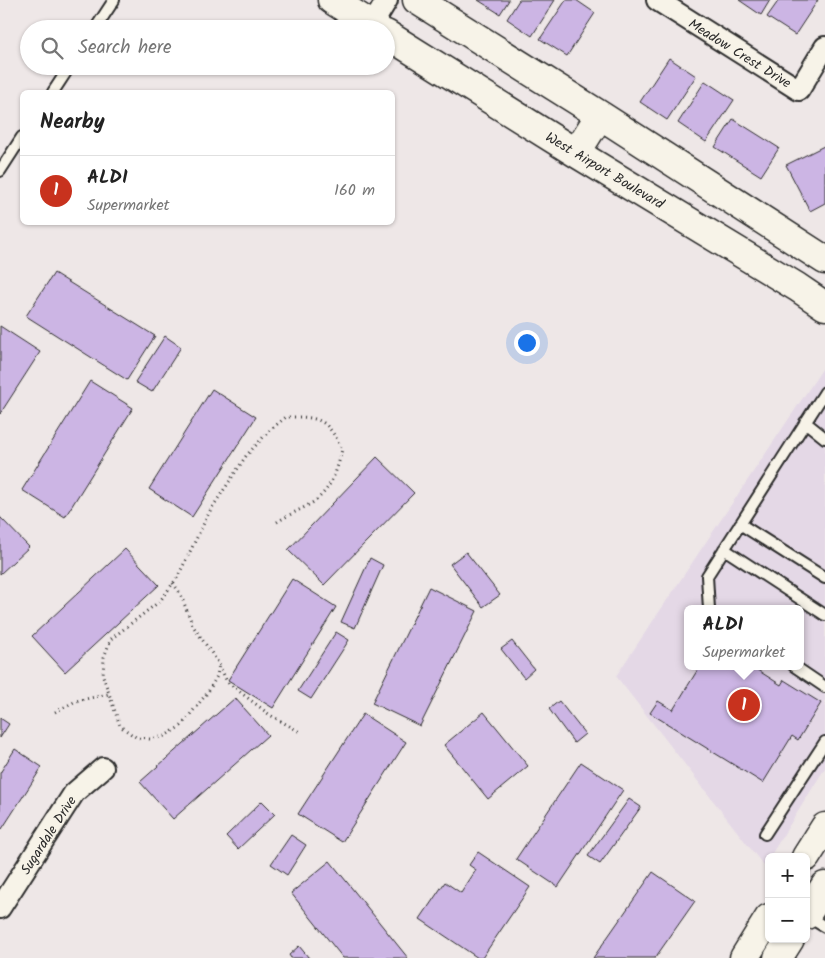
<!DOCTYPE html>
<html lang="en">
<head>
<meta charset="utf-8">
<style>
	:root { --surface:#fff; --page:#f6f6f6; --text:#222; --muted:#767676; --line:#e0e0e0; --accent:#c8321e }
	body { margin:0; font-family:Kalam,sans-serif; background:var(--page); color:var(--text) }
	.controls { position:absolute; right:15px; bottom:15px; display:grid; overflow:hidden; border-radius:8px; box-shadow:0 1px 4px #0004 }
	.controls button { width:45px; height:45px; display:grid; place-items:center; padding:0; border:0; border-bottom:1px solid var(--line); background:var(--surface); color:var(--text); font:25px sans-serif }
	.you { position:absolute; left:526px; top:342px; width:18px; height:18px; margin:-12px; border:4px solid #fff; border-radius:50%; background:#1a73e8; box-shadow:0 0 0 8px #1a73e833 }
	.badge { display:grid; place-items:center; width:32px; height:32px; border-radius:50%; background:var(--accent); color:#fff; font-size:16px; font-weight:700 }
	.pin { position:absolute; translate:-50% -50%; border:2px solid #fff; box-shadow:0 1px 5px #0006 }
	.popup { position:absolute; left:684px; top:605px; width:120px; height:65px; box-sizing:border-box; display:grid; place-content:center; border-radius:8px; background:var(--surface); filter:drop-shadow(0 1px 4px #0005); font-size:16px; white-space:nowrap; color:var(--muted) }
	.popup b { font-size:19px; color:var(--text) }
	.popup::after { content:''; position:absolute; left:50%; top:100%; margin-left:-10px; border:10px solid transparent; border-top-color:var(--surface) }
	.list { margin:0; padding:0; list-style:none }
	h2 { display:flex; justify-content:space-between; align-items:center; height:65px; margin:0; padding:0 20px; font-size:21px }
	h2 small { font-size:16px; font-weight:400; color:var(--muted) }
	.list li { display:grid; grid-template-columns:32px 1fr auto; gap:15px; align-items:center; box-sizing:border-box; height:70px; padding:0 20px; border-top:1px solid var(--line) }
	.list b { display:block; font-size:19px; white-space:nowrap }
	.list p { margin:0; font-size:16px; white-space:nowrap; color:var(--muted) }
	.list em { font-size:16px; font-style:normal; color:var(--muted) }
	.icon { flex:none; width:28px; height:28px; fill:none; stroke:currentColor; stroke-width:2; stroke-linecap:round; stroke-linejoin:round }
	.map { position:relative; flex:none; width:825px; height:958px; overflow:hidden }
	.search { position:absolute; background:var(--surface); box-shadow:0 1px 4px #0004; left:20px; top:20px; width:375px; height:55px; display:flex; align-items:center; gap:12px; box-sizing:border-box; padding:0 18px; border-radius:28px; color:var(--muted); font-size:19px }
	.panel { position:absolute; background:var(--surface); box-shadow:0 1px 4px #0004; left:20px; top:90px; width:375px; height:135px; border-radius:8px }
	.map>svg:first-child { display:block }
</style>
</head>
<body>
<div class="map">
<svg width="825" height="958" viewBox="0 0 825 958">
	<rect width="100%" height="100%" fill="#eee7e7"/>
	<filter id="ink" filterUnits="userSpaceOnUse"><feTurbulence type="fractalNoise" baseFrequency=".02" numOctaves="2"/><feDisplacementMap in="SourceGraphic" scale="10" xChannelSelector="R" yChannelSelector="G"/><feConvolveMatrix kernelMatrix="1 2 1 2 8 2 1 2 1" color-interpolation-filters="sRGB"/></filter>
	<g filter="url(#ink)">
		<path fill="#e4d8e6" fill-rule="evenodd" d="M825,365V768L764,866L616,676ZM688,609H800V666H688Z"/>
		<path fill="#ccb5e4" stroke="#2b2b2b" d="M478,0H509L500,14Z
			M519,0H555L532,36L507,19Z
			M566,0H576L595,13L567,56L540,39Z
			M739,0H770L761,15Z
			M779,0H818L795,35L767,17Z
			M669,58L696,76L667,120L640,102Z
			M705,81L734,100L706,142L678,123Z
			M733,119L779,148L761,176L715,147Z
			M824,146L825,147V203L810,211L786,165Z
			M54,273L155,336L127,380L26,316Z
			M0,326L40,352L0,414Z
			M165,336L181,347L152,392L135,382Z
			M90,381L133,408L65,517L22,490Z
			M212,389L256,417L192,517L149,489Z
			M377,457L414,493L324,585L288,550Z
			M0,517L29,547L0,574Z
			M125,549L159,585L65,672L32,636Z
			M466,552L500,595L483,607L450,564Z
			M370,558L383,565L355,628L341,622Z
			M292,579L336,607L273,708L228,680Z
			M429,587L477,611L420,726L372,703Z
			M336,632L349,640L311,699L298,691Z
			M512,641L534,669L524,678L501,649Z
			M700,666H751L781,685L784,680L821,703L798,740L792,736L763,783L650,713L658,701L673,710Z
			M235,698L268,735L173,819L140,782Z
			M559,701L585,734L574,743L549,709Z
			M484,712L528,766L488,799L444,745Z
			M363,714L406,742L342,842L298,814Z
			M0,718L9,724L0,738Z
			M15,749L42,767L2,829L0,827V773Z
			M581,762L623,790L558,887L516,859Z
			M629,799L641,807L600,864L588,856Z
			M262,801L275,814L238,849L226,836Z
			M291,835L306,845L287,875L271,864Z
			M478,852L530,887L482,958H478L420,919L445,882L461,893L476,870L469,865Z
			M330,861L408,958H343L291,893Z
			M653,872L695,901L655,958H593Z
			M299,946L309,958H291L289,955Z"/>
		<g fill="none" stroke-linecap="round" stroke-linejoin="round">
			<defs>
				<path id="service" d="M95,29L114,0
					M53,92L70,66
					M0,171L22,137
					M805,422L825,438
					M740,524L825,578
					M724,549L825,615
					M709,609L707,576L825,392
					M794,666L825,687
					M765,834L825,742
					M807,916L825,927"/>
				<path id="minor" d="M657,0L799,90L825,47
					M372,25L387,0
					M0,908L74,793L103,768"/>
				<path id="secondary" d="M332,0L378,29
					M417,0L600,115L825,260
					M386,34L576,153L797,287L825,306
					M576,153L600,115
					M806,857L825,827
					M806,915L825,886
					M744,958L769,918
					M778,958L790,939"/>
			</defs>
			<use href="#service" stroke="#2b2b2b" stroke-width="14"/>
			<use href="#minor" stroke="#2b2b2b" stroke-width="24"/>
			<use href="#secondary" stroke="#2b2b2b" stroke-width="31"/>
			<path stroke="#2b2b2b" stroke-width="3" stroke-dasharray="1 4" stroke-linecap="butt" d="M277,522C288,515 300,510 312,503C330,492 338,469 342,449C338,441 330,426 322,422C312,416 297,417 286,417L269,431L246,456L210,511L177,578L160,601L111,639L104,657L103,676L120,726L137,738L150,739L165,736L181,726L208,692L217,676L219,664L227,682L270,715L300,732
				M173,583L180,593L193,626L219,664
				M55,712L76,701L109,694"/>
			<use href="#service" stroke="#f7f3e8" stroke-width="10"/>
			<use href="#minor" stroke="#f7f3e8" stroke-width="20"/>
			<use href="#secondary" stroke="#f7f3e8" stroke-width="28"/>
		</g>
	</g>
	<g text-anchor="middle" stroke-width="4" stroke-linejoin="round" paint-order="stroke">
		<g font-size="14" fill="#2b2b2b" stroke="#f7f3e8">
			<text transform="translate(740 53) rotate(32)" y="5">Meadow Crest Drive</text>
			<text transform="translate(605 170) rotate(31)" y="5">West Airport Boulevard</text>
			<text transform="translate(48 835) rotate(-57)" y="5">Sugardale Drive</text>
		</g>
	</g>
</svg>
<div class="controls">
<button>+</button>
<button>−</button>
</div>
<div class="you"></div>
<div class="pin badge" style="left:744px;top:705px">1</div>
<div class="popup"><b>ALDI</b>Supermarket</div>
<div class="search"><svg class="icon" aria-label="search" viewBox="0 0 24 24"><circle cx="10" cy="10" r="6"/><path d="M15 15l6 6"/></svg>Search here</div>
<section class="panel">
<h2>Nearby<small></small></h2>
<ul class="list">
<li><span class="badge">1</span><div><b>ALDI</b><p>Supermarket</p></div><em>160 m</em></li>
</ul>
</section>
</div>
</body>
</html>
